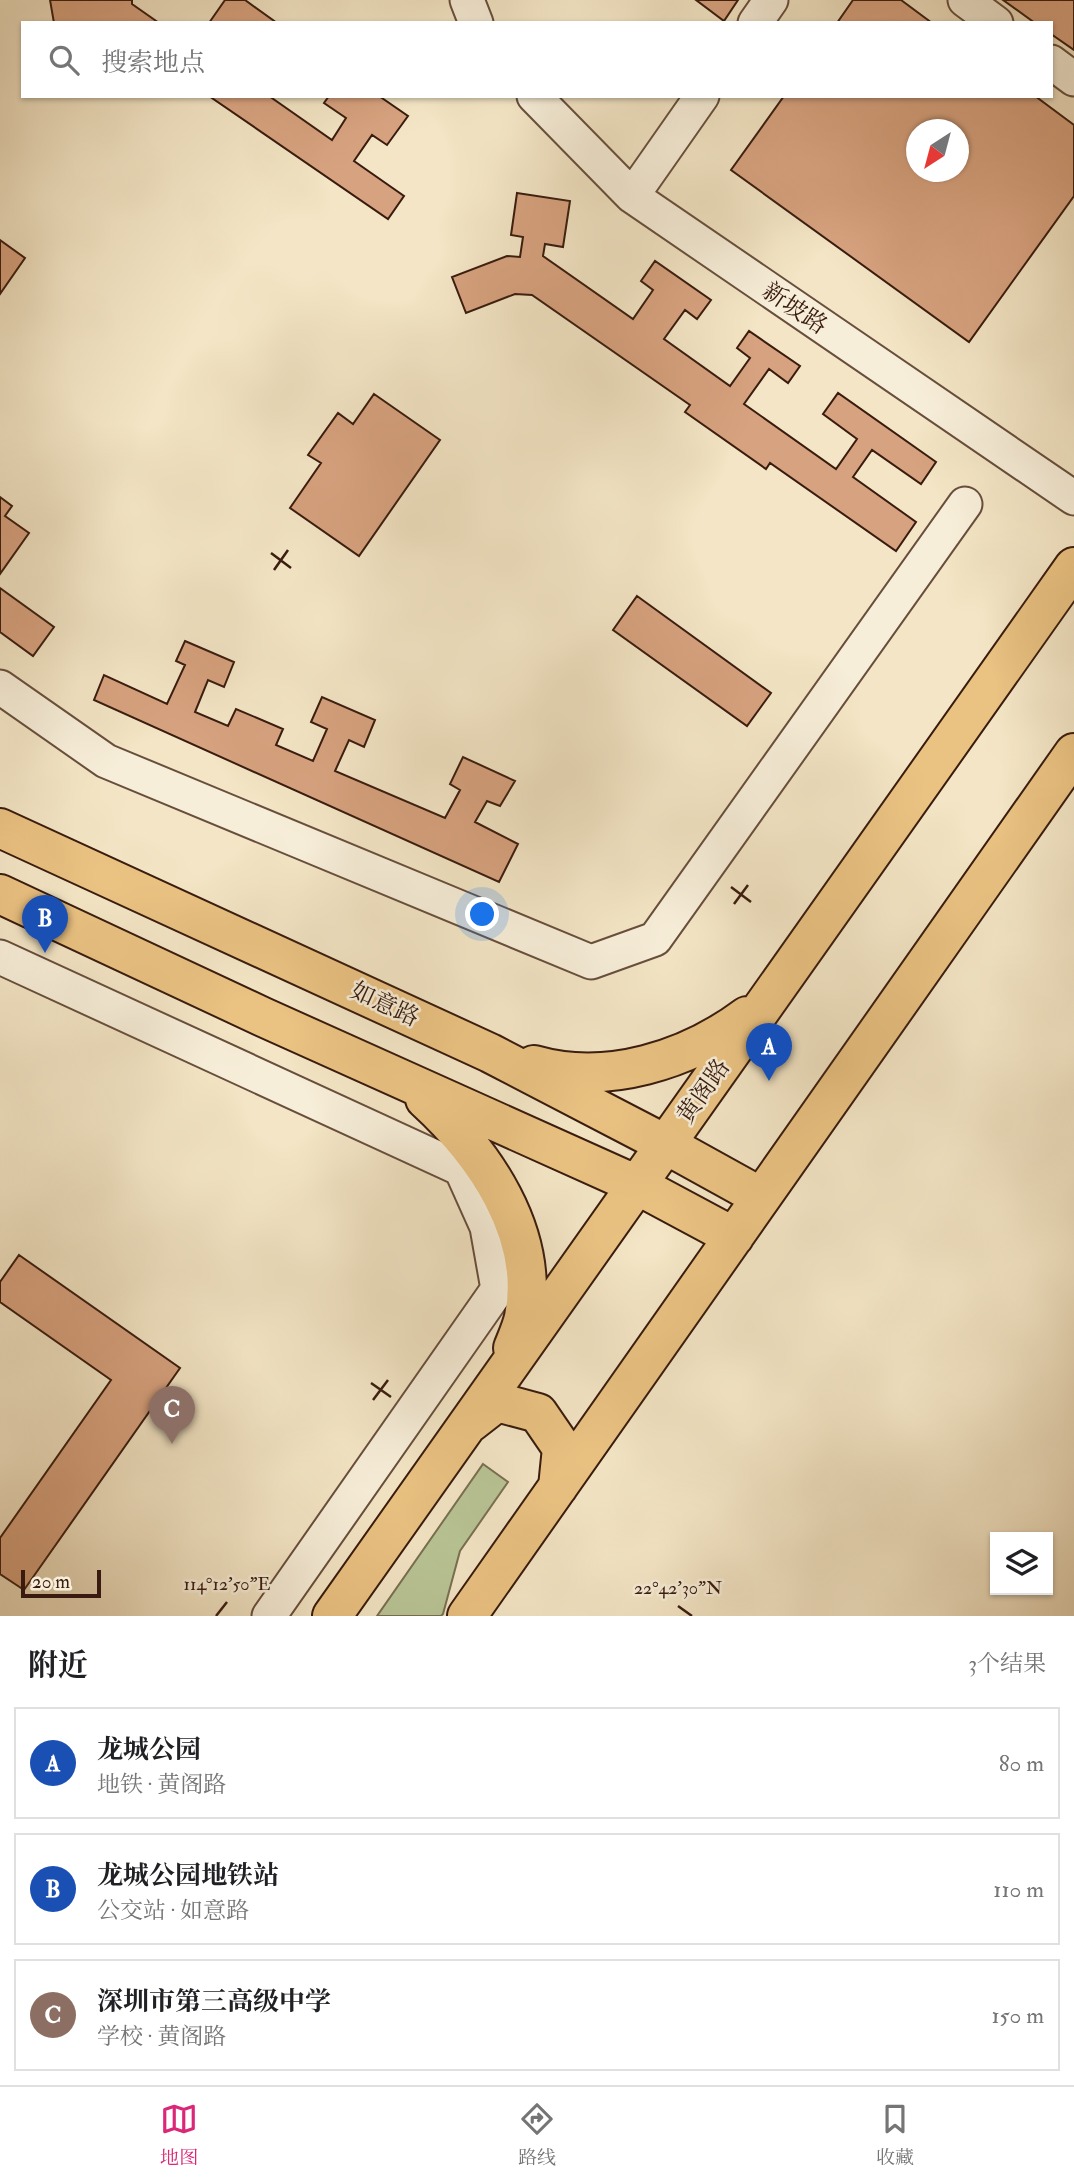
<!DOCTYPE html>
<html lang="zh">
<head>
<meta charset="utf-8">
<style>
	:root { --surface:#fff; --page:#f2f2f2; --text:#202124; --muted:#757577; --line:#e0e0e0; --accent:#db2777 }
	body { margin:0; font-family:"IM FELL Double Pica","Noto Serif SC",serif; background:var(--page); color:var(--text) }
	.controls { position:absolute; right:21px; bottom:21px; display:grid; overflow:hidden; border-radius:0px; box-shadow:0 2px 5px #0004 }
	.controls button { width:63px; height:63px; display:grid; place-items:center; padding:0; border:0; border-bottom:2px solid var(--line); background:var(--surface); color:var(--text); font:35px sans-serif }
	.compass { position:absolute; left:906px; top:119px; width:63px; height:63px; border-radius:50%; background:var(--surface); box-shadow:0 2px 5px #0004; rotate:216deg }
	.scale { position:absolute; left:21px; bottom:18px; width:80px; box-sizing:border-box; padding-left:7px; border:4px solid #391c0f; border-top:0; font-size:19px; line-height:24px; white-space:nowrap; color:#391c0f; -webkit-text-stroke:5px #f7eed9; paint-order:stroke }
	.you { position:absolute; left:483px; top:915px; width:24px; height:24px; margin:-18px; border:5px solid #fff; border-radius:50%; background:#1a73e8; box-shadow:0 0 0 10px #1a73e833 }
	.badge { display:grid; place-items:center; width:46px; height:46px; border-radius:50%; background:var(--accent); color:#fff; font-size:23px; font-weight:700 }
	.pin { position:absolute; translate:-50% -58px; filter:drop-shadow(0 2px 4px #0008) }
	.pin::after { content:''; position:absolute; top:37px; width:24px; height:21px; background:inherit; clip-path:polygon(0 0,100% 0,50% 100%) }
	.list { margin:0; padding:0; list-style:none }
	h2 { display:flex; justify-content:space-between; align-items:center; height:91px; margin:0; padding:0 28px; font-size:30px }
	h2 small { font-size:23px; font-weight:400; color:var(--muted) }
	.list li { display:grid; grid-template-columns:46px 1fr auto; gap:21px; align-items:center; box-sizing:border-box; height:112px; margin:0 14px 14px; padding:0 14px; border:2px solid var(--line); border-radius:0px }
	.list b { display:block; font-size:26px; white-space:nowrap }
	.list p { margin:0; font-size:23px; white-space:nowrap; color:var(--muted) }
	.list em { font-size:23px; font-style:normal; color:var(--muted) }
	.icon { flex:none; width:38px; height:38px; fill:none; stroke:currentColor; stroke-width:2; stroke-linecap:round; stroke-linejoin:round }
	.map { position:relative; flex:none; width:1074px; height:1616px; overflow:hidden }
	.search { position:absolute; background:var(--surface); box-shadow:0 2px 5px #0004; left:21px; right:21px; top:21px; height:77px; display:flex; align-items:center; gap:18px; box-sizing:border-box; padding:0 24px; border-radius:0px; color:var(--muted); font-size:26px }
	.sheet { height:469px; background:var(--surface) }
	nav { display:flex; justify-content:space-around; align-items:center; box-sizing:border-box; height:98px; border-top:2px solid var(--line); background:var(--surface); font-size:19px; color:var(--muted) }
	nav a { display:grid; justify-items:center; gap:4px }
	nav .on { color:var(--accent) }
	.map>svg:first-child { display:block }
</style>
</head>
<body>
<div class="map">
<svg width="1074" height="1616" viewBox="0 0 1074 1616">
	<rect width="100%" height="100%" fill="#f3e5c5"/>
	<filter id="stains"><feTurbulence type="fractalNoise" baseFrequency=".00286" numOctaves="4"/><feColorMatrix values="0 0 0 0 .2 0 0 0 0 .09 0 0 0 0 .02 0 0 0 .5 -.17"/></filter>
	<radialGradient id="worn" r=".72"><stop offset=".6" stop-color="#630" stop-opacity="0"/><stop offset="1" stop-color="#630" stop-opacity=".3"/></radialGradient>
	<path fill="#b9c596" stroke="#797052" stroke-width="2" d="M483,1464L508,1482L460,1551L443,1614L441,1616H377Z"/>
	<path fill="#d7a27f" stroke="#391c0f" stroke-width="2" fill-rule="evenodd" d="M50,0H132V4L159,23H54Z
		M225,0H245L277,23H209Z
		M696,0H738L724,21Z
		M853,0H901L932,23H837Z
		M1003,0H1074V50L1051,34V23H1035Z
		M209,96H269L332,140L346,118L324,103L329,96H379L408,116L387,145L372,135L354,161L404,196L388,219Z
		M784,96H1035L1074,125V196L969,342L731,170ZM916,130H958V172H916Z
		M517,193L570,201L563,247L545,244L543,256L633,319L653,290L641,281L655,261L711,300L697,319L685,310L664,339L730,386L750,358L737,348L749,331L800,366L788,383L769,369L744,404L836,469L857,439L823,414L838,393L936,462L921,484L872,450L853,477L916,522L896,551L770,463L766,469L685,412L690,405L532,295L515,294L466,313L452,277L507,256L520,257L523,237L511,235Z
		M0,240L25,258L0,294Z
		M374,394L440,440L359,556L290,508L321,463L308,455L338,413L353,424Z
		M0,497L12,506L5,516L29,533L0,574Z
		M0,588L54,627L33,656L0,632Z
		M637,596L771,693L747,726L613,630Z
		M185,641L234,662L224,687L208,680L195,712L228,726L236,709L283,729L276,745L313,761L327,729L311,722L322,697L375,720L364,747L349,740L335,771L445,818L460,790L450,784L463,757L515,781L500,806L487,801L475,822L518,844L499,882L94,700L104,675L167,704L185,665L176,661Z
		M19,1255L180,1368L24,1590L0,1574V1538L111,1380L0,1302V1282Z"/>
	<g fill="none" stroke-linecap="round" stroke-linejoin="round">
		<defs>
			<path id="minor" d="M467,0L476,23
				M965,0L996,23
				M755,23L771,0
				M1051,62L1074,79
				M534,96L632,196L1074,498
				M632,196L702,96
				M0,687L106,761L591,962L655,939L965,504
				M0,957L461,1169L487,1227L498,1289L269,1616"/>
			<path id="major" d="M0,828L490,1053L665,1144L761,1197
				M0,894L263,1017L637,1185L734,1237
				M534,1065C607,1086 688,1060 747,1016
				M425,1099C484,1153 540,1233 524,1317C522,1327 517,1338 513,1348
				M470,1423L497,1402L538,1413L562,1448L558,1487
				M332,1616L1074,567
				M467,1616L1074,753"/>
		</defs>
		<use href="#minor" stroke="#684e3c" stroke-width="37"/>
		<use href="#major" stroke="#391c0f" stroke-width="42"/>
		<use href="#minor" stroke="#f7eed9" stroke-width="33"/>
		<use href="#major" stroke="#eac282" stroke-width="38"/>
	</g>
	<path fill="none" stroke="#391c0f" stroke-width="2.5" d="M271,553L291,568M274,570L288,550M731,887L751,902M734,904L748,885M371,1383L391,1397M373,1400L388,1380M678,1606L692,1616M216,1616L227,1602"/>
	<g text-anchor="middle" stroke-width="5" stroke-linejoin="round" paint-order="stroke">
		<g font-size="24" fill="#391c0f" stroke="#f7eed9">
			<text transform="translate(795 308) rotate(34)" y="8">新坡路</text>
			<text transform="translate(385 1004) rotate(25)" y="8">如意路</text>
			<text transform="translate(703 1091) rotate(-55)" y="8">黄阁路</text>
		</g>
	</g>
	<g font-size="18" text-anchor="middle" fill="#391c0f" stroke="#f7eed9" stroke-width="5" stroke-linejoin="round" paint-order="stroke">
		<text x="227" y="1590">114°12'50"E</text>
		<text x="678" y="1594">22°42'30"N</text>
	</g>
	<rect width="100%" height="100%" filter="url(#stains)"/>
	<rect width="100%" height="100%" fill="url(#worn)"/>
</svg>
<div class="controls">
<button><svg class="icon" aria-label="layers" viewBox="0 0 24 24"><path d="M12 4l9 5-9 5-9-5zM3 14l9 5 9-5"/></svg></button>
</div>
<svg class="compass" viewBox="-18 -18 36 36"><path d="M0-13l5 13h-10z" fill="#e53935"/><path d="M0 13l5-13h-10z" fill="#757577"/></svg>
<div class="scale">20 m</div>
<div class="you"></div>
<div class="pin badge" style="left:769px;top:1081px;background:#1a4fb4">A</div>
<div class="pin badge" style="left:45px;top:953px;background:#1a4fb4">B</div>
<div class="pin badge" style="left:172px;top:1444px;background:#8d6e63">C</div>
<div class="search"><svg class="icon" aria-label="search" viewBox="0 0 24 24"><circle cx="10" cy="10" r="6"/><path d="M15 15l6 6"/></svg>搜索地点</div>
</div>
<section class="sheet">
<h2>附近<small>3个结果</small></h2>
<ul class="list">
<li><span class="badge" style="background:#1a4fb4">A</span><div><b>龙城公园</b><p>地铁 · 黄阁路</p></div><em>80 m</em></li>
<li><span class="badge" style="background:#1a4fb4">B</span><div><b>龙城公园地铁站</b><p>公交站 · 如意路</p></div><em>110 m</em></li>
<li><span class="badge" style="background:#8d6e63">C</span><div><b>深圳市第三高级中学</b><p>学校 · 黄阁路</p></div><em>150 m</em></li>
</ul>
</section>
<nav>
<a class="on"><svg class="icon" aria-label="map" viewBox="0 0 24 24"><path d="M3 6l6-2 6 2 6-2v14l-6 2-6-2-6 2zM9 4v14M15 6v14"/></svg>地图</a>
<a><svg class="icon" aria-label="directions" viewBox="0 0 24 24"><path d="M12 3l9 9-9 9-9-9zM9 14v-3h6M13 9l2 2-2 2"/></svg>路线</a>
<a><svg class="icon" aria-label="saved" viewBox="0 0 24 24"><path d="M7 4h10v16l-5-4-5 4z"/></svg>收藏</a>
</nav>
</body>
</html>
